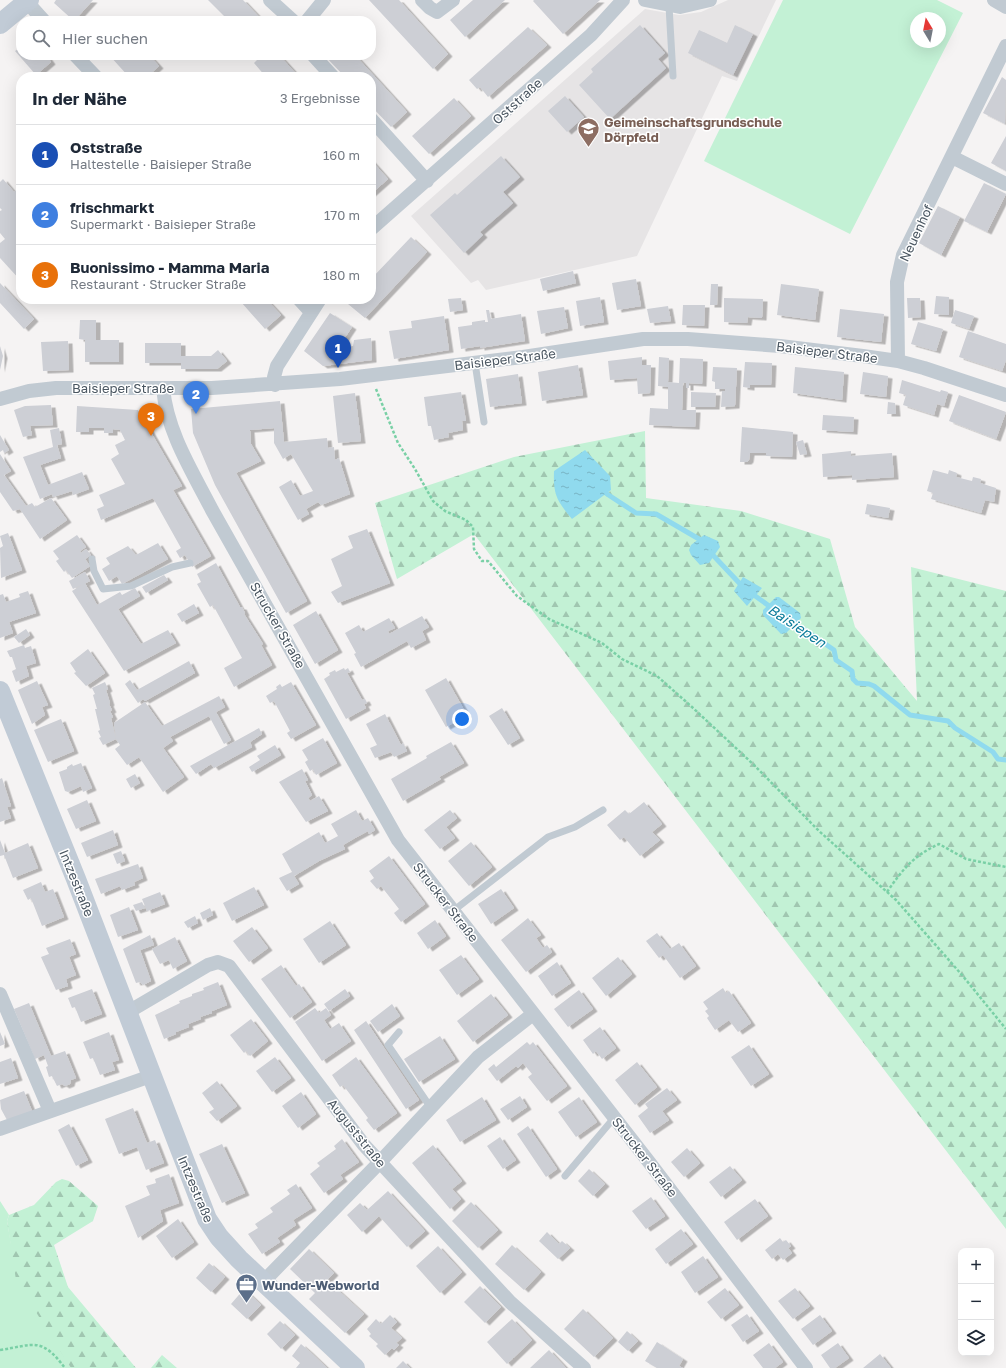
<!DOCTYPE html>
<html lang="de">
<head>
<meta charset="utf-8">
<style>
	:root { --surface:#fff; --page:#f6f6f7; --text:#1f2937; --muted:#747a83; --line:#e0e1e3; --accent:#2563eb }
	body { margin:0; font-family:"Golos Text",sans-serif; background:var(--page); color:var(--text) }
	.controls { position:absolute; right:12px; bottom:12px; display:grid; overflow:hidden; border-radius:8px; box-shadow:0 4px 16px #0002 }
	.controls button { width:36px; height:36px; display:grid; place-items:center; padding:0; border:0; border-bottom:1px solid var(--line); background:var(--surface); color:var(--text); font:20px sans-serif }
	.compass { position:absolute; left:910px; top:12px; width:36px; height:36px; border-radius:50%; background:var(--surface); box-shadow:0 4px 16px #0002; rotate:350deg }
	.you { position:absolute; left:462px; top:719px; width:14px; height:14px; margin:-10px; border:3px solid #fff; border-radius:50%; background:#1a73e8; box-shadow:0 0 0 6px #1a73e833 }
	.badge { display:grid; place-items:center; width:26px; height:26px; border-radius:50%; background:var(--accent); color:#fff; font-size:13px; font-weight:700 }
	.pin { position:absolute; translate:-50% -33px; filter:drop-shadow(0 1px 2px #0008) }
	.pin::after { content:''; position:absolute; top:21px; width:14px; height:12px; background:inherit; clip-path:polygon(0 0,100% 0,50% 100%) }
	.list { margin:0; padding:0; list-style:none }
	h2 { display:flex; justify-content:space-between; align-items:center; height:52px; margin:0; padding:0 16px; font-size:17px }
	h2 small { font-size:13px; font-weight:400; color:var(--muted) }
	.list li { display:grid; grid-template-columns:26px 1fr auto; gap:12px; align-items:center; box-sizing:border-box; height:60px; padding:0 16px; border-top:1px solid var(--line) }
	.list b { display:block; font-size:15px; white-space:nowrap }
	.list p { margin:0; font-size:13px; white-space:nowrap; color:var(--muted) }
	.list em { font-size:13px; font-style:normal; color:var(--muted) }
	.icon { flex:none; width:22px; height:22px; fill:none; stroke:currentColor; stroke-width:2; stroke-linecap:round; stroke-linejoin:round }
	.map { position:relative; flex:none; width:1006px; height:1368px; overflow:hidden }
	.search { position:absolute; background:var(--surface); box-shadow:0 4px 16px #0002; left:16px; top:16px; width:360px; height:44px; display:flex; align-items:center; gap:10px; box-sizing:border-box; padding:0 14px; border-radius:16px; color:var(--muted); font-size:15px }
	.panel { position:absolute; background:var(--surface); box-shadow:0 4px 16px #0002; left:16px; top:72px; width:360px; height:232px; border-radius:16px }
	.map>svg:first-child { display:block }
</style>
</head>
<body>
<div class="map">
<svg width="1006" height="1368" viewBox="0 0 1006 1368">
	<defs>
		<pattern id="forest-firs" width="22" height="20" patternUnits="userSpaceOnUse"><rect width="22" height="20" fill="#c3f1d5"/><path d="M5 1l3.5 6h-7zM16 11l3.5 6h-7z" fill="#a0c6b0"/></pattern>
		<pattern id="water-ripples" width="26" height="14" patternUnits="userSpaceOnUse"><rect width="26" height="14" fill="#90daee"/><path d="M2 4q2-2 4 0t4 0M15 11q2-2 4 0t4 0" fill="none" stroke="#78b4c4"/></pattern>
		<filter id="shadow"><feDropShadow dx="4.5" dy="2.5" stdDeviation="0" flood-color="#0004"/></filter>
	</defs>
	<rect width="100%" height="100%" fill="#f5f3f3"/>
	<path fill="#e6e4e5" d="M728,0H776L737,81L722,76L637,256L486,290L478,280L471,283L411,216L645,9L679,15L701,12Z"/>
	<path fill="#c3f1d5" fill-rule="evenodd" d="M783,0H937L963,13L850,234L704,161ZM916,18H940V42H916Z
		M0,1201L9,1215L7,1221L11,1244L71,1368H0Z"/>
	<path fill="url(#forest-firs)" d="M645,431L646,498L741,511L830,539L855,627L917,701L911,567L1006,591V1229L474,534L397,579L375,503L514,457Z
		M62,1179L69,1181L98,1206L93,1221L54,1245L68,1287L136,1368H71L16,1280L7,1221L9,1215L34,1205L56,1182Z
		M162,1355L177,1368H151Z"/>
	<path fill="url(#water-ripples)" d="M585,450L610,476L611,490L572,519C557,501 553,495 554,471Z
		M704,535L718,541L720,547L709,563L700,565L691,555L689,550L691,545Z
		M743,577L762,588L747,606L734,591Z
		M776,597H779L800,613L801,618L786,633L781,634L763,615V610Z"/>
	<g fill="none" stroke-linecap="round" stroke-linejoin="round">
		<path stroke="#90daee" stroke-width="5" d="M607,494L636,513L656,514L699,539L703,543
			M710,552L743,587
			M751,593L772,608
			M789,623L793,626L802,628L834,650L836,660L852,671L853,679L857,683L869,684L874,686L910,715L948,721L955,728L993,752L998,759L1006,760"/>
	</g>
	<path fill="#cdcfd5" filter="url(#shadow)" d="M56,0H93L74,21L54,3Z
		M208,0H243L263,21H229Z
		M369,0H399L448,54L433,69Z
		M473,0H505L465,37L450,20Z
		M534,0H600L563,34L533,1Z
		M640,25L665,53L658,59L666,68L610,119L579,85L593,72L591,69Z
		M735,25L753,34L733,75L688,53L699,30L727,43Z
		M528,27L547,45L488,97L480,87L477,89L469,80Z
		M21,47V55H46L51,62L36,75L15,51Z
		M109,55H149L159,66L147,77H129Z
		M262,55H279L299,77H266L254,63Z
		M324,55H355L407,112L391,127L371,106V77H345Z
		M60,72L65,77H54Z
		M1002,77L1006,80L1005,124L983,113Z
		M565,96L584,117L567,132L548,111Z
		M454,98L471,116L429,154L412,136Z
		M1006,136V171L991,163Z
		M501,156L520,177L503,192L513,203L480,232L483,235L464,253L430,215L455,193L457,195Z
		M371,160L388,179L371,194Z
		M3,179L14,192L21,186V281L0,258V243L5,239L0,233V211L2,210L0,208V182Z
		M984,183L1006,194L987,232L964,221Z
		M938,206L960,217L941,255L919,243Z
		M411,237L427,252L365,318L348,304L353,299H371V279Z
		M573,271L576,283L543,291L540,279Z
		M636,279L641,306L617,310L612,283Z
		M0,283L34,319L24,329L0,303Z
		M711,284H718L717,305H710Z
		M781,284L819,289L815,320L777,315Z
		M936,296L949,297V315L934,314Z
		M600,297L604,322L580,326L576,301Z
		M461,298L463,310L450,312L448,299Z
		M724,298L763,299L762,318L748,317L747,323L724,322Z
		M907,298H920L921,317L908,318Z
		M245,299H266L281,315L265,329L241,302Z
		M683,305H705L704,326L682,325Z
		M668,306L671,321L650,323L647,309Z
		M564,307L568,328L541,334L537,311Z
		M840,309L884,314L881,342L837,337Z
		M486,310H489L491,319L521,314L525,341L480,348V346L461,349L458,327L472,325V322L485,320V322H488Z
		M955,310L974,316L969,329L951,323Z
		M330,313L352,327L338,348L353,346L354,340L371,338L372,360L323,366L304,351Z
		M444,316L449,350L394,359L389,331L412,328L411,321Z
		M80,320H96V340H119V362H85V340L79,339Z
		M918,322L943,329L936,351L911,344Z
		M968,331L1006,344V360L1002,371L959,357Z
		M68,341L69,370L43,371L41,342Z
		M145,343H181V356H211L218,350L227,361L217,369H181V363H145Z
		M0,346L3,356L0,370Z
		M642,357V365H651L650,393L638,394L637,378L610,380L608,361Z
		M659,357L669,358L668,382L679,383L680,358L703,359L702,384L689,383V388H686V383H683L682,410H696L695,427L649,425L650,408L668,409V387L658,386Z
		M745,362L772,363L771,385H750V388L743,387Z
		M578,365L583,395L542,401L538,372Z
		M713,367L737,368L735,406L721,407L722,391H725V389H715V382L712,381Z
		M795,367L844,372L842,400L793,393Z
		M863,372L888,376L886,397L860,394Z
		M518,374L522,403L490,407L486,379Z
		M902,380L940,392L941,390L948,392L944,406L937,404L934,415L903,405L906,395L899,393Z
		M461,392L466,421H462L463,430L448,433L449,437L434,440L431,426H428L424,397Z
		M691,392L716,393L715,407H691Z
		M355,393L361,441L338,443L333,396Z
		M959,395L1006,412L996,439L949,421Z
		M280,401L284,442L327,438L328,448L334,447L335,460L339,458L350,494L321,505L318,502L306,509L309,514L298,520L279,487L291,480L300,496L313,491L291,454L283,459L274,443V428L250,430L251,444L261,461L236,473L307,601L286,613L215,485L193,433L191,409Z
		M888,402L895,403L896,414H887Z
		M51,405L53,425L30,426L32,435L23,437L14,410L25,406Z
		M77,406L138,410L182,486L173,490L211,556L192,567L185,555L180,558L176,551L181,548L153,498L101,520L97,509L104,506L99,495L125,484L111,459L119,454L115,445L125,440L120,430L113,429V433H104V428H89V432H76Z
		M823,415L854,417L853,432L822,430Z
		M742,427L793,432L792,457L766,456V453H750L749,460L747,462H740Z
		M59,428L62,444L57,445L61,458L40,465L48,485L82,472L89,489L73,495L72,491L53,497L52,494L40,499L23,457L53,447L50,430Z
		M0,435L9,450L4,453L3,450L0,452Z
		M803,440L807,454L800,455L796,442Z
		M851,451V456L892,453L894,477L852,480V475L823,477L822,454Z
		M0,454L11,471L4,475L26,506L32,503L35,507L51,498L67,520L40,539L20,509L13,511L0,492Z
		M933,470L948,474L949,470L957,473L956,477L972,481L973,477L981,479L980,483L996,488L994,502L985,500L981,513L931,499L933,493L927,491Z
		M867,504L890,508L888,518L865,514Z
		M367,529L390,583L338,603L331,592L342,586L331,559L353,548L348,536Z
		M8,533L22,570L1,578L0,548L3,546L0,536Z
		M77,535L86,547L80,551L81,553L86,549L91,555L85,559L90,566L72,578L66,570L64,572L56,561L59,559L53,551Z
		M158,543L168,559L122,584L117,576L109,581L102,569L110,564L106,558L128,546L136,555Z
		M216,563L240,607H242L245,613L244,614L263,644L261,645L272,665L234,687L224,668L242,658L213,605L210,607L197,584L201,582L197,574Z
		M85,572L90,581L73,589L69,581Z
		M164,575L168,580L146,593L142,587Z
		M85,583L97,605L120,592L122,595L135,588L140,596L118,609L141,644L168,630L176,643L124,671L72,591Z
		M28,591L36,613L9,622L13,633L0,638V595L3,594L6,602L20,597L19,594Z
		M194,604L199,613L182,622L177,614Z
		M316,611L338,650L315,664L293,625Z
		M422,616L429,627L422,631L426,640L411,648L407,641L361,667L354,654L356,653L345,633L359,625L363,632L389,618L395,628L388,631L389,634Z
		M26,629L30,635L19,643L14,637Z
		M24,645L25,648L31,646L36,663L26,666L29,676L16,682L12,671L16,669L12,657H10L7,651Z
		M88,649L105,673L86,686L74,673L76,672L70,663Z
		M189,661L195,673L145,701L143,699L138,703L125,684L130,680L137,690Z
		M344,668L345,670L348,668L350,672L347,673L362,700L365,699L367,703L364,704L366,708L346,719L324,679L330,675L329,673L335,670L336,672Z
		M446,678L467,715L446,727L425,690Z
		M37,681L48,705L42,707L45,715L32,724L18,690Z
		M105,682L108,689L106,690L110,703L109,704L112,710L110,711L113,717L111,718L116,739L103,745L99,738L101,737L98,731L100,730L95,709H97L93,695L95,694L92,688Z
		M291,682L316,725L291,739L287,733L290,731L274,701L270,703L266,696L277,689L276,687L280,684L282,687Z
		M219,696L225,707L216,712L231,740L224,744L209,716L170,737L173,741L163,748L184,777L163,792L139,757L127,765L115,749L120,745L116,739L114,723L145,702L162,726Z
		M502,708L520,738L508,745L489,716Z
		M385,714L401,745L403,743L407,751L394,757L391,752L375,758L370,748L377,745L366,724Z
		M61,719L74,751L48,762L34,730Z
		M259,728L262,734L250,742L252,747L214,768L211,764L196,774L190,766Z
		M323,738L337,763L316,775L313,769L310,771L305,762L308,760L302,750Z
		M451,742L464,763L439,777L441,779L403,801L391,779L427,758L426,756Z
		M275,745L281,755L252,772L249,767L260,760L257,756Z
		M81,763L92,788L83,792L81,786L68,792L65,791L59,772L67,769V767L72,764L73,766Z
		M302,769L308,780L305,781L312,795L308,798L310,801L319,796L328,811L306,822L279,782Z
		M135,774L140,783L131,788L126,779Z
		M2,778L11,806L7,807L11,818L0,822V779Z
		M87,800L96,821L76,829L67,809Z
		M644,802L662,824L652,832L660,840L640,856L624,837L620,840L607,825L625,810L629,814Z
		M356,810L362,821L368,818L375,830L369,834L368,831L355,838L343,845L345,849L319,861L294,876L299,884L287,891L279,878L292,872L282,854L319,832L325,843L338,836L331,824Z
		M450,810L457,818L446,827L455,838L440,849L424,830Z
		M113,830L118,845L87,857L81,843Z
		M0,840L5,853L28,843L38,868L13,878L4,855L0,856Z
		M471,842L492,867L469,886L448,861Z
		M121,851L125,861L117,864L113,854Z
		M389,856L425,904L401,922L394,913L399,909L381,886L377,889L370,881L374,878L369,871Z
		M138,864L143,878L134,882L135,885L122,890L120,886L101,894L95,879Z
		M41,882L45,892L53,889L64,917L42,926L31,898L28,900L23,890Z
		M254,887L264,905L232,921L223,903Z
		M501,889L514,908L491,924L478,904Z
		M160,892L165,904L147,911L142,899Z
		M142,902L145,908L136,911L133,905Z
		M129,907L138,930L118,937L110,915Z
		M210,908L213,915L203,920L200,913Z
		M195,916L198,923L188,928L184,922Z
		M528,918L541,935L536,938L543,948L547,945L552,952L526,972L501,940Z
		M435,920L446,936L428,949L417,933Z
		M330,921L346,945L319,963L303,939Z
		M252,927L268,948L249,962L233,941Z
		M657,933L670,949L679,943L696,966L680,978L663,955L659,958L646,941Z
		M150,935L154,945L140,950L151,981L143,985L140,982L136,983L123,949Z
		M175,937L187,961L173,969L169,960L160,964L152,949Z
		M70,939L76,954L69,957L76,975L66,979L68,986L56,990L41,957L49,954L46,948Z
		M461,955L479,979L457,995L439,970Z
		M618,957L632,974L606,996L592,978Z
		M557,962L571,983L552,996L538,976Z
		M281,965L296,986L299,984L312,1002L290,1018L261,979Z
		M218,982L227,1005L212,1011V1013L200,1017L201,1019L188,1024L189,1027L176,1032V1034L164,1039L155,1015L180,1003L179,1001L192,996V994L204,990L203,988Z
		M723,988L726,993L729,991L751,1023L738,1032L729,1020L715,1030L707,1018L709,1016L705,1011L708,1009L703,1002Z
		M92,989L102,1014L81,1022L75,1007L72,1008L68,998Z
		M345,989L350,996L329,1011L324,1004Z
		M579,990L593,1009L568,1027L554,1009Z
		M491,994L508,1015L473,1042L457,1021Z
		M29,1003L51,1056L65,1051L76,1078L71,1080L70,1084L65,1086L62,1084L57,1086L52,1076L49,1077L46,1067L48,1066L44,1055L35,1059L14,1009Z
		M392,1004L400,1016L378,1032L370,1021Z
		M315,1008L319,1013L326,1008L331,1015L324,1020L330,1029L339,1023L351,1041L322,1061L295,1022Z
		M251,1019L268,1041L250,1056L246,1051L244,1053L230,1035Z
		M366,1021L419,1100L406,1109L354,1030Z
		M600,1027L616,1048L602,1059L596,1051L593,1054L583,1040Z
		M0,1032L5,1044L0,1046Z
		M109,1032L119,1060L112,1062L115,1070L100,1075L93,1058L90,1059L83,1042Z
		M440,1036L455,1059L419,1082L404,1059Z
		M527,1042L530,1045L533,1042L567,1086L547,1101L528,1077L532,1074L523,1063L518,1068L516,1066L497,1081L488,1069L494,1064L496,1067Z
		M749,1045L769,1074L751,1086L731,1057Z
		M275,1057L291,1078L272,1092L256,1071Z
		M356,1057L397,1113L374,1130L366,1120L368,1118L343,1085L340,1087L332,1075Z
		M11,1058L18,1078L0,1084V1062Z
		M637,1062L657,1087L635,1105L615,1080Z
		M217,1081L237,1106L217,1121L209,1112L214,1109L202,1093Z
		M667,1088L677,1100L662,1111L669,1120L650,1133L638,1116L648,1108L645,1104Z
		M24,1091L32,1111L7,1120L1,1109L0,1100Z
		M301,1092L316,1114L298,1128L282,1106Z
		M520,1096L527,1107L508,1120L500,1109Z
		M482,1097L496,1120L460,1142L446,1120Z
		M579,1097L597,1122L576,1137L558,1112Z
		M133,1108L147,1143L155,1140L164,1163L146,1170L137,1147L119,1154L105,1119Z
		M69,1124L88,1160L76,1166L58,1130Z
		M528,1126L557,1169L546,1177L517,1134Z
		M500,1137L516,1160L503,1169L487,1146Z
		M342,1139L359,1162L340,1175L343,1179L324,1193L310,1174L320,1166L317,1163L336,1149L334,1146Z
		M222,1144L245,1193L222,1203L199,1154Z
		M433,1145L462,1181L452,1189L461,1199L450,1209L412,1163Z
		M687,1148L700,1163L684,1177L671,1162Z
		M730,1166L742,1180L721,1197L709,1182Z
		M589,1169L605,1184L593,1196L578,1181Z
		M169,1174L179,1203L160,1210L163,1221L138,1238L125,1206L150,1195L146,1186L156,1183L155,1179Z
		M296,1184L312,1208L293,1220L296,1225L277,1238L280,1242L262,1254L248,1234L258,1228L255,1224L273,1212L270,1208L290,1194L287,1190Z
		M388,1191L425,1231L407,1247L379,1216L362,1232L347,1215L360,1203L367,1210Z
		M651,1197L665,1216L646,1229L632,1211Z
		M755,1199L768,1216L737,1240L724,1222Z
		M471,1202L498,1230L478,1248L452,1221Z
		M178,1219L194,1242L172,1258L156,1236Z
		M681,1229L693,1244L666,1264L655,1249Z
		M547,1232L559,1244L562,1241L570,1248L558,1259L539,1241Z
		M780,1238L783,1242L786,1240L791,1246L788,1248L792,1253L783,1260L778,1254L772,1259L765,1250Z
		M512,1245L541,1272L524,1290L495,1264Z
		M438,1246L462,1272L440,1293L416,1266Z
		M309,1249L334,1273L327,1280L364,1314L345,1333L309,1299L315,1293L290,1269Z
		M703,1256L718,1277L695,1293L681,1272Z
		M209,1263L225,1277L211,1292L196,1278Z
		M480,1286L501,1307L485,1323L464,1302Z
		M725,1288L739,1305L721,1319L707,1302Z
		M795,1288L810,1306L793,1319L778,1301Z
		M244,1289L261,1305L247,1319L231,1304Z
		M583,1309L613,1338L594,1357L564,1329Z
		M747,1314L759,1331L743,1342L731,1325Z
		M390,1315L397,1322L391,1328L402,1338L396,1343L399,1345L394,1350L392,1348L385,1355L376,1346L378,1344L369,1336L371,1334L367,1329L376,1319L381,1324Z
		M820,1315L832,1331L813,1345L801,1329Z
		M512,1319L532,1340L507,1364L487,1342Z
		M280,1321L295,1335L281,1349L267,1334Z
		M627,1331L638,1341L628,1351L618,1342Z
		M657,1342L683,1359L679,1366L683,1368H657L645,1361Z
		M769,1343L783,1362L775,1368H763L753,1355Z
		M838,1343L849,1358L835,1368H830L821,1355Z
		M301,1344L308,1350L327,1368H296L300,1363L292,1356Z
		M549,1350L566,1368H530Z
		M880,1354L891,1368H863Z
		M403,1361L410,1368H396Z"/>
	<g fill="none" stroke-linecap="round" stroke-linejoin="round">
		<path stroke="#7ad0a6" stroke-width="2.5" stroke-dasharray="3 2" stroke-linecap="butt" d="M376,389L398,443L415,469L433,501L445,511L466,520L473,527L474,549L482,561H488L517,596L549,619L602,643L622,659L657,676L692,707L754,765L819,831L896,900L962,975L1006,1029
			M887,892C903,869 913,856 939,844L966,859L1006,867
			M0,1350C34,1345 41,1336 65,1368"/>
		<path stroke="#c1cad2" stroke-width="7" d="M669,6L673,76
			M475,363L484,422
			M92,559L94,571L103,589L131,586L172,567L190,563
			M453,911L548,837L575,827L603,810
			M399,1032L388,1045L431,1108
			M565,1176L614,1118"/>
		<path stroke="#c1cad2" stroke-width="14" d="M270,0L293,21
			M422,0L430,8L437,12L453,0
			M645,0L680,7L710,0
			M994,0L1006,7
			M27,2L44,21
			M307,21L324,0
			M75,55L96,77
			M313,55L333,77
			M371,119L427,181
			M952,157L1006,184
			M371,229L591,35L623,0
			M299,299L311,312
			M898,361L897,282L903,255L1006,46
			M275,385L274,377L277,366L320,299
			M163,388C167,432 192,471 212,510L398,840L649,1162L806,1368
			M0,399L29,391L56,388H212L340,379L523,357L643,339H688L780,346L863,356L898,361L924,368L1006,395
			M0,994L50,1111
			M128,1012L208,965L218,962L229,966L364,1145L510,1302L584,1368
			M0,1129L151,1076
			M262,1283L380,1162L478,1057L533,1014"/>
		<path stroke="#c1cbd6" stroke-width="20" d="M0,24L29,0
			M0,691L76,879L207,1219L219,1237L239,1259L355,1368"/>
	</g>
	<defs>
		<symbol id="school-pin" viewBox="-11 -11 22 30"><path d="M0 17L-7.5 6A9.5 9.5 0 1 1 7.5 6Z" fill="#8d6e63" stroke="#fff"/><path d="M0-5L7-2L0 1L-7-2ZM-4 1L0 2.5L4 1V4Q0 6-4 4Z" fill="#fff"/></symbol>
		<symbol id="office-pin" viewBox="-11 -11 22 30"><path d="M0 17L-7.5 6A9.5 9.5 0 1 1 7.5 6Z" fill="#5c6f8a" stroke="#fff"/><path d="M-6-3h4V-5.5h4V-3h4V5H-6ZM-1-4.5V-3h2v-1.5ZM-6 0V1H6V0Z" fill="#fff"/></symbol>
	</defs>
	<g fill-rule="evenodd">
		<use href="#school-pin" x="576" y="116" width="25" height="34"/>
		<use href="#office-pin" x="234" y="1272" width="25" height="34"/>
	</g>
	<g text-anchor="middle" stroke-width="3" stroke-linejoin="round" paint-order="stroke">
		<g font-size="13" fill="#4a5661" stroke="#fff">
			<text transform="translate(517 101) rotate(-42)" y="5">Oststraße</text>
			<text transform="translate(916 233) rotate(-65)" y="5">Neuenhof</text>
			<text transform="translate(827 352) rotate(7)" y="5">Baisieper Straße</text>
			<text transform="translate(505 359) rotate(-7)" y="5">Baisieper Straße</text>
			<text x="123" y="393">Baisieper Straße</text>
			<text transform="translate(278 625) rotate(60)" y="5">Strucker Straße</text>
			<text transform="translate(77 883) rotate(68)" y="5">Intzestraße</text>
			<text transform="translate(446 902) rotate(52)" y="5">Strucker Straße</text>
			<text transform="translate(357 1133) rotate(51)" y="5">Auguststraße</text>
			<text transform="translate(645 1157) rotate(52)" y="5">Strucker Straße</text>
			<text transform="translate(196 1189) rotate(67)" y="5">Intzestraße</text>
		</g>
		<g font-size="13" font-weight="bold" fill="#785e54" stroke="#fff" text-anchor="start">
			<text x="604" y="127">Geimeinschaftsgrundschule<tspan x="604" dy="15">Dörpfeld</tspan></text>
		</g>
		<g font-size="13" font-weight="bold" fill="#4e5e75" stroke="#fff" text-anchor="start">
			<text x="262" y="1290">Wunder-Webworld</text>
		</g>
		<g font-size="14" font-style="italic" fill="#0c7c9b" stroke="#fff">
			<text transform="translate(797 626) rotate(33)" y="5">Baisiepen</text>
		</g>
	</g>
</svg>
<div class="controls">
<button>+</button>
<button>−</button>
<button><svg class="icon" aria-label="layers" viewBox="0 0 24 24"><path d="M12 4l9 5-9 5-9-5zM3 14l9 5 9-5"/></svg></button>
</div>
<svg class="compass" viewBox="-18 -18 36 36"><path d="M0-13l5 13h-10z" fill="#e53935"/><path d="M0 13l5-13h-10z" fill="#747a83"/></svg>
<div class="you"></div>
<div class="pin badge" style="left:338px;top:368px;background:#1a4fb4">1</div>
<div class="pin badge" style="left:196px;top:414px;background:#3f7fe0">2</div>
<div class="pin badge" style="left:151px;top:436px;background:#e8710a">3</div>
<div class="search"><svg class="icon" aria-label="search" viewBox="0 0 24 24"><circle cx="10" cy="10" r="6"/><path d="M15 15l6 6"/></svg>Hier suchen</div>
<section class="panel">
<h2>In der Nähe<small>3 Ergebnisse</small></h2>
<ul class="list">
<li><span class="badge" style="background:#1a4fb4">1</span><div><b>Oststraße</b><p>Haltestelle · Baisieper Straße</p></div><em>160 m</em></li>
<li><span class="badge" style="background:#3f7fe0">2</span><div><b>frischmarkt</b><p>Supermarkt · Baisieper Straße</p></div><em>170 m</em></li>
<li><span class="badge" style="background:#e8710a">3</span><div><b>Buonissimo - Mamma Maria</b><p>Restaurant · Strucker Straße</p></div><em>180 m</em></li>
</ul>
</section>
</div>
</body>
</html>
